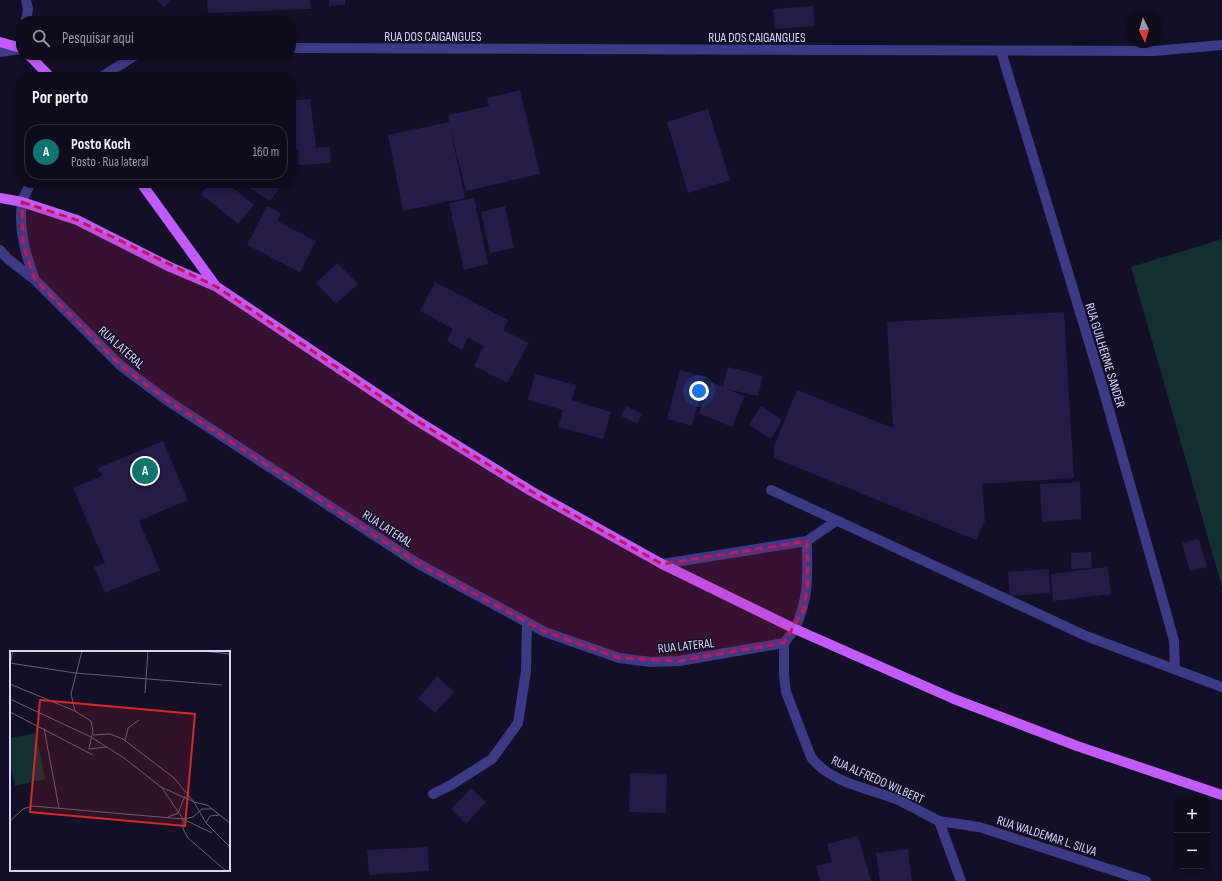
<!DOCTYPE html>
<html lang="pt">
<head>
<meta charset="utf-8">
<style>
	:root { --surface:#0e0b1c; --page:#171425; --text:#f1f3f6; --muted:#9b9ba3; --line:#2e2b3b; --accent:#0f766e }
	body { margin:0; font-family:"Sofia Sans Condensed",sans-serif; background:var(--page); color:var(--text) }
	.controls { position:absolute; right:12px; bottom:12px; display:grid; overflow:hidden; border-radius:8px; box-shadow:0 2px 6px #0003 }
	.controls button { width:36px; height:36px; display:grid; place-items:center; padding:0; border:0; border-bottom:1px solid var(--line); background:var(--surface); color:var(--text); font:20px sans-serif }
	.compass { position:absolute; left:1126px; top:12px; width:36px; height:36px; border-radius:50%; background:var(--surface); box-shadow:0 2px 6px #0003; rotate:175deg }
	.you { position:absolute; left:699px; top:391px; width:14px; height:14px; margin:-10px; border:3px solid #fff; border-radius:50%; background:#1a73e8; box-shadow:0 0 0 6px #1a73e833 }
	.badge { display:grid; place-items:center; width:26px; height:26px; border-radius:50%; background:var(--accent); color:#fff; font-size:13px; font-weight:700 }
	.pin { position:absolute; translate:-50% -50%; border:2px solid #fff; box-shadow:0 1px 4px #0006 }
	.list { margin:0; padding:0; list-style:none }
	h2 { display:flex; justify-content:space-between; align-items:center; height:52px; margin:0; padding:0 16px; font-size:17px }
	h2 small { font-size:13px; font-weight:400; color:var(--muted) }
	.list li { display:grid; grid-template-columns:26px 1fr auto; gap:12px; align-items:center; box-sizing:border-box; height:56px; margin:0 8px 8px; padding:0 8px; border:1px solid var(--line); border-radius:16px }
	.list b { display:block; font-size:15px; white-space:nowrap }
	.list p { margin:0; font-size:13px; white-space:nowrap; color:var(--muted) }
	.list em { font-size:13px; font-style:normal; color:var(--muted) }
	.icon { flex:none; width:22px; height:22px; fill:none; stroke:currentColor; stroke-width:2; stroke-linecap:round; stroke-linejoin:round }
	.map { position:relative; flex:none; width:1222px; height:881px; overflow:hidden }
	.search { position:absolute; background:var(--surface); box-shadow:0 2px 6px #0003; left:16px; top:16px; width:280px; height:44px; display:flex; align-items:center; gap:10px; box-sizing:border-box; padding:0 14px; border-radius:16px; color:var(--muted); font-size:15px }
	.panel { position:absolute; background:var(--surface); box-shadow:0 2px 6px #0003; left:16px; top:72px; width:280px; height:116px; border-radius:16px }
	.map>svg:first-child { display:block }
</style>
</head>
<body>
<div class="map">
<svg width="1222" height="881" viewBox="0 0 1222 881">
	<rect width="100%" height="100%" fill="#130f26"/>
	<path fill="#12302f" d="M1222,239V587L1131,267Z"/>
	<path fill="#241b47" d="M156,0H170L165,7Z
		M207,0H310L311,9L208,13Z
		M329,0H345V5L329,6Z
		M813,6L815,26L775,29L773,9Z
		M520,90L540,174L466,191L450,127L465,198L403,211L388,135L449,122L448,115L489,106L487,98Z
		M310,99L316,147L312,148L330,147L331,163L299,165L298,150H291V101Z
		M708,109L730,180L688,193L667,122Z
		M210,183H227L254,205L238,224L201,194Z
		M242,183H280L282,184L270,201Z
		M474,198L488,264L464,270L449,203Z
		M267,206L281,213L277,221L316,241L300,272L247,245Z
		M505,206L514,248L490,253L481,212Z
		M337,263L358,284L336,304L316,283Z
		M435,282L508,320L503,330L529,343L507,383L474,366L484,346L468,338L462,350L447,341L453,329L420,311Z
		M1064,312L1074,478L982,484L985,521L976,540L774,458V446L797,390L893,428L887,322Z
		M728,367L763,376L758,396L726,389L745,396L732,427L699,413L712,382L723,387Z
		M680,370L705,377L692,426L667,419Z
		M535,374L576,385L572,400L611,412L603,439L558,427L563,410L528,400Z
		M626,406L642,414L637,424L621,416Z
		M761,406L782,420L771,439L749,425Z
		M163,441L188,500L139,521L160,570L105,593L94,567L105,563L73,488L102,476L98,468Z
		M1080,482L1081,519L1042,522L1040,484Z
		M1199,539L1207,567L1190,571L1182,543Z
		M1091,552L1092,568L1071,569V553Z
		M1108,567L1111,594L1053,601L1051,574Z
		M1049,569L1050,593L1010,596L1008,572Z
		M437,676L454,692L435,713L418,698Z
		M630,773L667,774L666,813L629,812Z
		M471,788L486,802L466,824L451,809Z
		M858,836L871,881H820L816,866L832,862L827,844Z
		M428,847L429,871L369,875L367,850Z
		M908,849L912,881H880L876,853Z"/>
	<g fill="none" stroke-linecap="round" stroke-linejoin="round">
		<path stroke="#3d3a85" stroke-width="10" d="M433,794L451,785L492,759L518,723L526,671L527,622"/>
		<path stroke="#3d3a85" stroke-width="10" d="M1001,51L1102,385L1165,608L1174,641L1175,669
			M771,490L1086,636L1222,687
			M662,564L807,541L836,521
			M795,629C810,594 807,577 807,541
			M939,821L979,827L1146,881"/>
		<path stroke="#3d3a85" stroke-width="10" d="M26,0L28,9L26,21
			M291,48L1154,51L1222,45
			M0,52L21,49
			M101,77L136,55
			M31,183C28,189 23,196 22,203C18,230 26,255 35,280
			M0,250L8,259L35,280L121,366L168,401L417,563L545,632L619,658L651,662L679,661L784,643
			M795,629L784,643V675L786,692L811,757C830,783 869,788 898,800C911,806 925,814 939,821L961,881"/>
		<path stroke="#c25bff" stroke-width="10" d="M0,42L21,48
			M29,55L50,77
			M141,183L215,285
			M0,198L22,202L77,220L170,267L217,287L416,420L531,491L662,564L795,629L954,699L1077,746L1222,795"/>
	</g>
	<path fill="#c2185b" fill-opacity="0.2" stroke="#c2185b" stroke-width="3" stroke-dasharray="8 5" stroke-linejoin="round" d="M22,202L77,220L217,287L416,420L531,491L662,564L807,541L808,581L804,609L784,643L679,661L619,658L545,632L417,563L168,401L121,366L35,280L23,245Z"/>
	<g text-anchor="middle" stroke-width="3" stroke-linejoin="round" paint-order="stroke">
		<g font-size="13" fill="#d9d4ff" stroke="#130f26">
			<text x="433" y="41">RUA DOS CAIGANGUES</text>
			<text x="757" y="42">RUA DOS CAIGANGUES</text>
			<text transform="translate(122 347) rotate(42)" y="5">RUA LATERAL</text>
			<text transform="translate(1106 355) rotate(73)" y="5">RUA GUILHERME SANDER</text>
			<text transform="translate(388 528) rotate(33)" y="5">RUA LATERAL</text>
			<text transform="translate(686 645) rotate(-6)" y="5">RUA LATERAL</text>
			<text transform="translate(878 779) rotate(24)" y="5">RUA ALFREDO WILBERT</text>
			<text transform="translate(1047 835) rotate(18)" y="5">RUA WALDEMAR L. SILVA</text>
		</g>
	</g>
	<g transform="translate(10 651)">
		<rect width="220" height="220" fill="#130f26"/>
		<path d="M26,82L35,128L5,135L0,112V87Z" fill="#12302f"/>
		<path fill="none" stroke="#625e7d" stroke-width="1" d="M72,0L61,43L65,60L81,70L83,80L79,97M193,0L220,3M0,12L65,22L212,34M0,13L3,0M0,33L65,60M135,42L138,0M0,48L81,86L114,107L151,136L184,151L196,172L220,196M0,61L83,104M34,77L49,157M83,84L100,83L113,88L164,127L184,151L197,154L220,172M115,90L118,77L129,69M78,98L97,96M152,137L173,168L202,182M158,166L168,162L175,145M173,168V178L178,187L216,220M0,170L13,158L22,155L173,168L183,166L192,158H201M196,172L200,165L209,164"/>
		<path fill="#d62828" fill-opacity="0.15" stroke="#d62828" stroke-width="2" d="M30,49L185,63L175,175L20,161Z"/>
		<rect width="220" height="220" fill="none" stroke="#d9d4ff" stroke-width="2"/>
	</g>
</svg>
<div class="controls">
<button>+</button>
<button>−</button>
</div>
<svg class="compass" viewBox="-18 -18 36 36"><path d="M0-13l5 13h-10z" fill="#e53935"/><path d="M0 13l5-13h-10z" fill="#9b9ba3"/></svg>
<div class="you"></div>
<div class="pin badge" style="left:145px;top:471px">A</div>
<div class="search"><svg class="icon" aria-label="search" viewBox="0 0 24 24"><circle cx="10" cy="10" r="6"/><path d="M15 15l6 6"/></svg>Pesquisar aqui</div>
<section class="panel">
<h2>Por perto<small></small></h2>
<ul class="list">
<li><span class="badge">A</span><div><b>Posto Koch</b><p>Posto · Rua lateral</p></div><em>160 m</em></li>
</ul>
</section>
</div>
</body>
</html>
